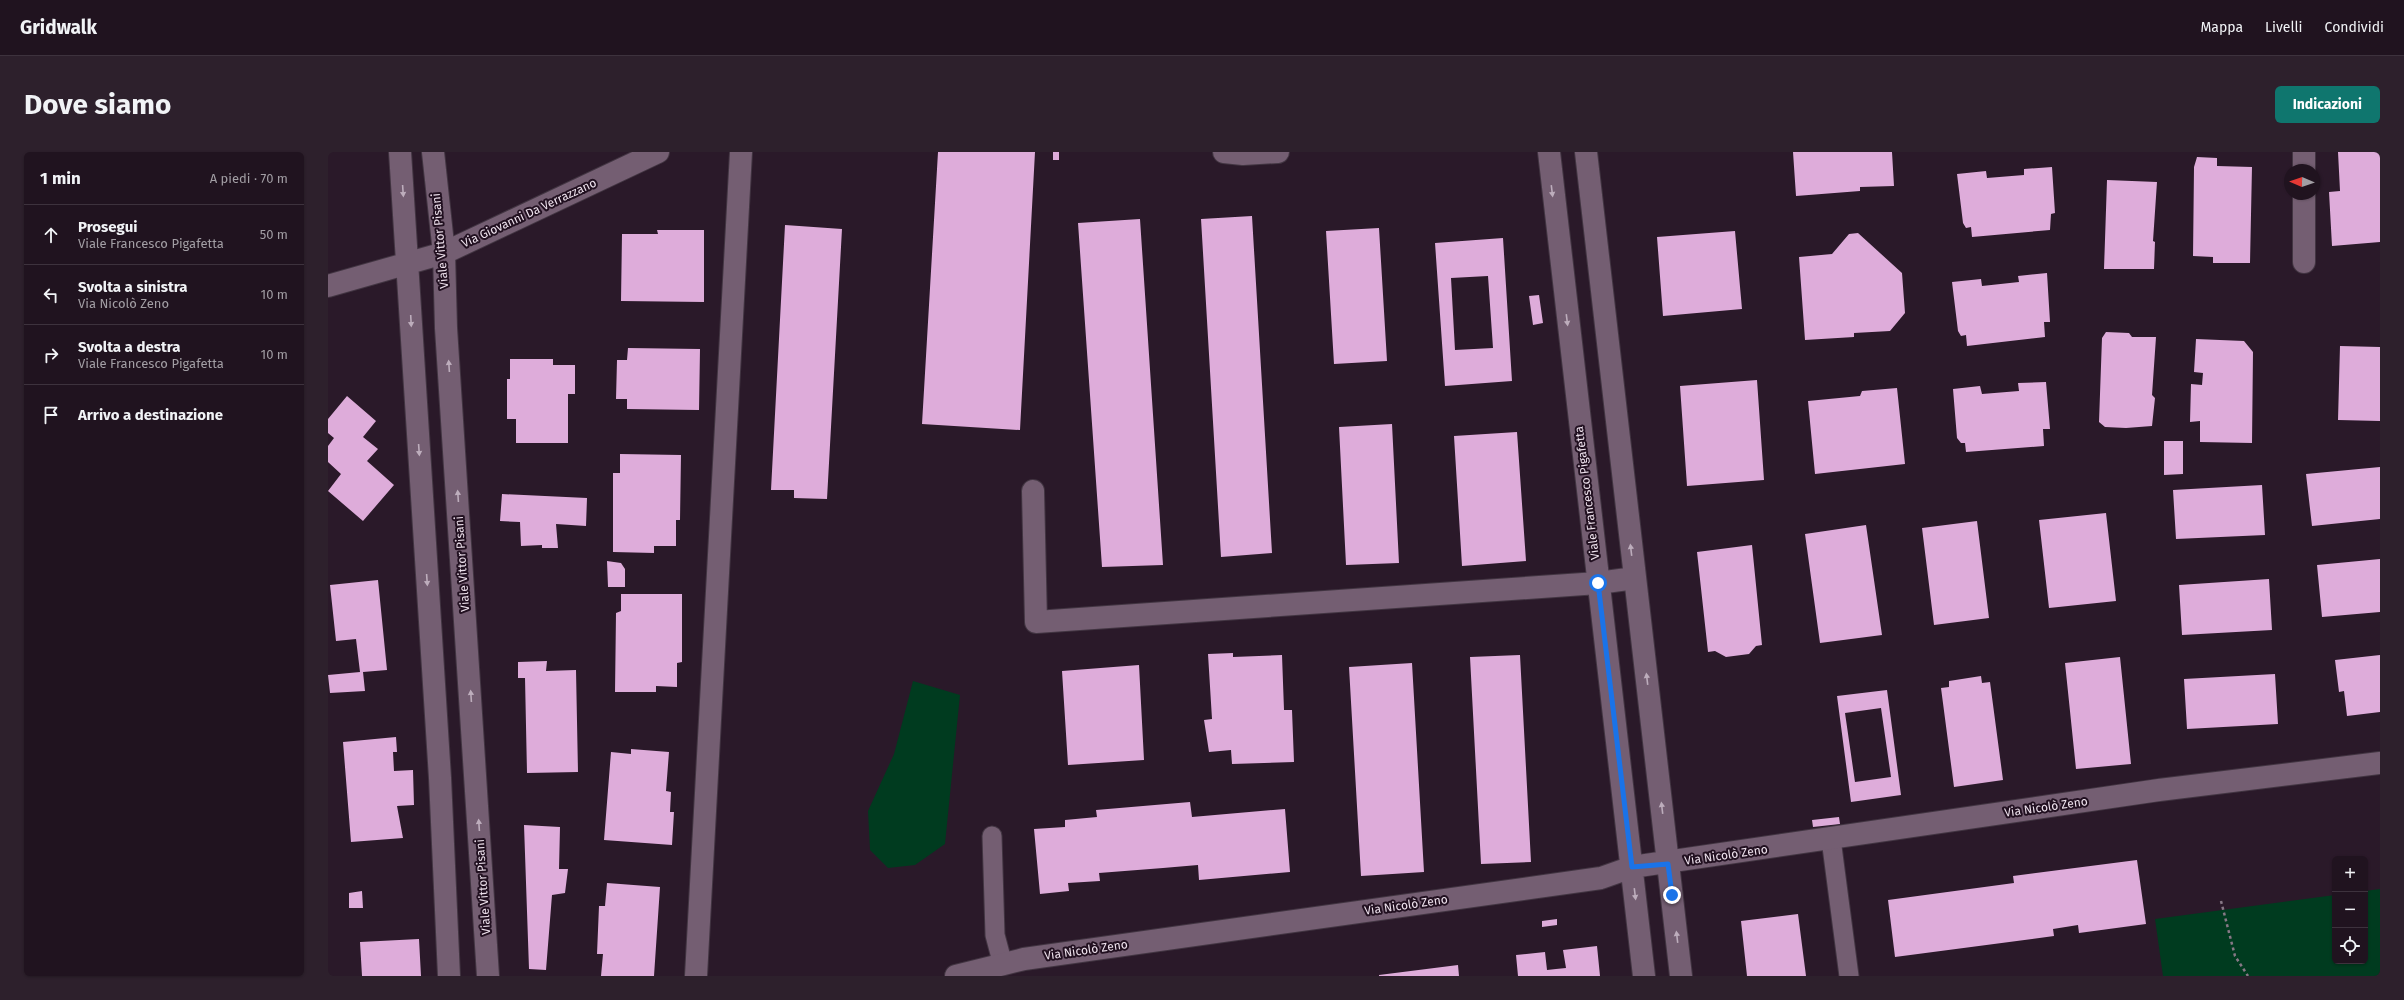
<!DOCTYPE html>
<html lang="it">
<head>
<meta charset="utf-8">
<style>
	:root { --surface:#20131f; --page:#2d202c; --text:#f1f3f6; --muted:#a29ea4; --line:#3d323d; --accent:#0f766e }
	body { margin:0; font-family:"Fira Sans",sans-serif; background:var(--page); color:var(--text) }
	.controls { position:absolute; right:12px; bottom:12px; display:grid; overflow:hidden; border-radius:6px; box-shadow:0 1px 3px #0004 }
	.controls button { width:36px; height:36px; display:grid; place-items:center; padding:0; border:0; border-bottom:1px solid var(--line); background:var(--surface); color:var(--text); font:20px sans-serif }
	.compass { position:absolute; left:1956px; top:12px; width:36px; height:36px; border-radius:50%; background:var(--surface); box-shadow:0 1px 3px #0004; rotate:272deg }
	.stop { position:absolute; width:12px; height:12px; margin:-9px; border:3px solid #1a73e8; border-radius:50%; background:#fff }
	.stop.end { background:#1a73e8; border-color:#fff; box-shadow:0 1px 4px #0008 }
	.list { margin:0; padding:0; list-style:none }
	h2 { display:flex; justify-content:space-between; align-items:center; height:52px; margin:0; padding:0 16px; font-size:17px }
	h2 small { font-size:13px; font-weight:400; color:var(--muted) }
	.list li { display:grid; grid-template-columns:26px 1fr auto; gap:12px; align-items:center; box-sizing:border-box; height:60px; padding:0 16px; border-top:1px solid var(--line) }
	.list b { display:block; font-size:15px; white-space:nowrap }
	.list p { margin:0; font-size:13px; white-space:nowrap; color:var(--muted) }
	.list em { font-size:13px; font-style:normal; color:var(--muted) }
	.icon { flex:none; width:22px; height:22px; fill:none; stroke:currentColor; stroke-width:2; stroke-linecap:round; stroke-linejoin:round }
	.map { position:relative; flex:none; width:2052px; height:824px; overflow:hidden; border-radius:6px }
	header { display:flex; align-items:center; gap:24px; box-sizing:border-box; height:56px; padding:0 20px; background:var(--surface); border-bottom:1px solid var(--line) }
	header strong { font-size:19px }
	nav { display:flex; gap:22px; margin-inline-start:auto; font-size:14px }
	.intro { display:flex; align-items:center; justify-content:space-between; box-sizing:border-box; height:96px; padding:0 24px }
	h1 { margin:0; font-size:28px }
	.button { padding:10px 18px; border-radius:6px; background:var(--accent); color:#fff; font-size:14px; font-weight:700 }
	main { display:flex; gap:24px; padding:0 24px }
	aside { flex:1; background:var(--surface); border-radius:6px; box-shadow:0 1px 3px #0004 }
	.map>svg:first-child { display:block }
</style>
</head>
<body>
<header>
<strong>Gridwalk</strong>
<nav><a>Mappa</a><a>Livelli</a><a>Condividi</a></nav>
</header>
<div class="intro"><h1>Dove siamo</h1><a class="button">Indicazioni</a></div>
<main>
<aside>
<h2>1 min<small>A piedi · 70 m</small></h2>
<ul class="list">
<li><svg class="icon" aria-label="ahead" viewBox="0 0 24 24"><path d="M12 20V5M6 11l6-6 6 6"/></svg><div><b>Prosegui</b><p>Viale Francesco Pigafetta</p></div><em>50 m</em></li>
<li><svg class="icon" aria-label="left" viewBox="0 0 24 24"><path d="M17 20v-9H6M10 6l-5 5 5 5"/></svg><div><b>Svolta a sinistra</b><p>Via Nicolò Zeno</p></div><em>10 m</em></li>
<li><svg class="icon" aria-label="right" viewBox="0 0 24 24"><path d="M7 20v-9h11M14 6l5 5-5 5"/></svg><div><b>Svolta a destra</b><p>Viale Francesco Pigafetta</p></div><em>10 m</em></li>
<li><svg class="icon" aria-label="arrive" viewBox="0 0 24 24"><path d="M6 21V4h12l-3 4 3 4H6"/></svg><div><b>Arrivo a destinazione</b></div></li>
</ul>
</aside>
<div class="map">
<svg width="2052" height="824" viewBox="0 0 2052 824">
	<rect width="100%" height="100%" fill="#2a1929"/>
	<path fill="#003b1f" d="M585,529L632,543L617,692L587,713L560,716L542,698L540,659L566,602Z
		M2052,737V824H1835L1827,767L2007,743V809H2037V739Z"/>
	<path fill="#deacda" fill-rule="evenodd" d="M610,0H707L692,278L594,272Z
		M725,0H731V8H725Z
		M1465,0H1564L1566,34L1532,35V39L1468,44Z
		M2010,0H2052V90L2004,94L2001,40L2012,39Z
		M1869,5L1889,6V14L1924,15L1922,111H1885V105L1865,104L1866,15Z
		M1724,15L1727,61L1723,62L1722,78L1644,85L1643,75L1638,76L1635,71L1629,22L1658,19L1659,26L1696,23V17Z
		M1779,28L1829,30L1825,89L1827,90L1826,117H1776Z
		M924,64L944,401L893,405L873,67Z
		M812,67L835,413L774,415L750,71Z
		M457,73L514,77L499,347L466,346V338H443Z
		M1051,76L1059,209L1006,212L998,79Z
		M329,78H376V150L293,149L294,82H330Z
		M1407,79L1414,157L1335,164L1329,85Z
		M1530,81L1574,121L1577,161L1562,179L1526,181V185L1477,188L1471,105L1504,102L1521,82Z
		M1175,86L1184,229L1117,234L1107,91ZM1160,124L1165,196L1127,198L1123,126Z
		M1719,121L1722,170H1716L1717,185L1639,194L1638,183L1633,184L1630,179L1624,130L1653,127L1654,134L1691,130L1690,124Z
		M1211,143L1215,171L1205,173L1201,144Z
		M1778,180L1801,181L1804,185H1828L1824,243L1827,246L1824,274L1798,276L1777,275L1771,270L1774,186Z
		M1868,187L1916,189L1925,200L1924,291L1872,290V269L1862,270L1863,232L1874,233L1875,221L1866,220Z
		M2012,194L2052,195V269L2010,268Z
		M300,196L372,197L371,258L299,257V247H288L289,208H299Z
		M182,207H225V213H247V242H240V291H188V267H179V227H182Z
		M1429,228L1436,328L1359,334L1352,234Z
		M1718,230L1722,277H1715L1716,294L1638,300L1637,291H1633L1629,286L1625,237L1652,234L1654,242L1691,239L1690,231Z
		M1569,236L1577,312L1487,322L1480,249L1532,244L1534,239Z
		M19,244L48,269L35,285L50,297L39,309L66,333L35,369L0,339L13,322L0,310V294L6,286L0,281V267Z
		M1064,272L1071,411L1018,413L1011,275Z
		M1189,280L1198,409L1134,414L1126,284Z
		M1836,289H1855V322L1836,323Z
		M292,302L353,303L352,368H348V394H326V401L285,400V321H292Z
		M2052,315V367L1984,374L1978,322Z
		M1934,333L1937,383L1848,387L1845,338Z
		M174,342L259,346L258,374L228,372L230,396H214V393L193,394L192,370L172,369Z
		M1778,361L1788,449L1721,456L1711,368Z
		M1649,369L1661,466L1606,473L1594,376Z
		M1538,373L1554,483L1492,491L1477,382Z
		M1424,393L1434,493L1428,494L1421,502L1398,505L1387,499L1380,500L1369,400Z
		M2052,407V460L1994,465L1989,413Z
		M279,409L293,411L297,417V435H280Z
		M1941,427L1944,478L1854,483L1851,433Z
		M50,428L59,518L35,520L37,539L2,541L0,523L32,520L28,487L8,489L2,433Z
		M293,442H354V510L349,511V535L328,534V540H287L288,461L293,459Z
		M905,501V505L954,503L956,558H964L966,610L904,612L903,598L881,600L876,568L884,567L880,502Z
		M1192,503L1203,710L1153,712L1142,505Z
		M2052,503V560L2019,564L2016,539L2011,540L2007,508Z
		M1792,505L1803,612L1748,617L1737,511Z
		M219,509L218,519L248,518L250,620L199,621L197,526H190V510Z
		M1084,511L1096,720L1033,724L1021,515Z
		M811,513L816,608L740,613L734,519Z
		M1947,522L1950,572L1859,577L1856,527Z
		M1653,524L1654,531L1662,530L1675,628L1626,635L1613,536L1621,535V529Z
		M1559,538L1573,643L1523,650L1509,544ZM1553,556L1563,625L1527,630L1517,561Z
		M68,585L69,600H65L66,619L85,618L86,653L69,654L75,686L23,690L15,590Z
		M303,597L341,600L338,639L343,640L342,660H346L344,693L276,688L283,600L303,602Z
		M862,650L864,665L957,657L962,720L871,728L870,713L835,716L771,721L772,729L740,731L741,739L712,742L706,677L737,675V668L769,665L768,658Z
		M1511,665L1512,672L1485,675L1484,668Z
		M196,673L232,675L231,717H240L237,741L224,743L218,818L201,817Z
		M1809,708L1818,772L1751,781L1750,773L1725,777L1726,784L1567,805L1560,748L1686,731L1685,724Z
		M279,731L332,735L326,824H273L275,802H269L271,754H277Z
		M34,739L35,756H21V741Z
		M1470,762L1478,824H1419L1413,769Z
		M1229,767V773L1214,775V769Z
		M91,787L93,824H34L32,790Z
		M1269,794L1272,824H1190L1188,803L1217,800L1219,818L1228,817L1238,816L1235,798Z
		M1130,813L1131,824H1051V823Z"/>
	<g fill="none" stroke-linecap="round" stroke-linejoin="round">
		<defs>
			<path id="lane" d="M664,684L667,783L675,813
				M1503,687L1521,824"/>
			<path id="street" d="M72,0L112,626L121,824
				M105,0L116,101L118,176L160,824
				M896,0L915,2L950,0
				M1221,0L1316,824
				M1258,0L1353,824
				M1976,0V18
				M1976,42V110
				M0,134L116,101L330,0
				M705,339L708,470L1270,431L1307,426
				M368,824L413,0
				M628,824L696,807L1273,726L1304,715L1831,638L2052,611"/>
		</defs>
		<use href="#lane" stroke="#423542" stroke-width="21"/>
		<use href="#street" stroke="#423542" stroke-width="24"/>
		<path stroke="#877886" stroke-width="2.5" stroke-dasharray="3 3" stroke-linecap="butt" d="M1893,749L1907,804L1920,824"/>
		<use href="#lane" stroke="#745e72" stroke-width="19"/>
		<use href="#street" stroke="#745e72" stroke-width="22"/>
	</g>
	<defs><path id="oneway-solid" d="M-6-.8H1V-3.2L6.5 0L1 3.2V.8H-6Z"/></defs>
	<g fill="#bdadbc">
		<use href="#oneway-solid" transform="translate(75 39) rotate(86)"/>
		<use href="#oneway-solid" transform="translate(1224 39) rotate(83)"/>
		<use href="#oneway-solid" transform="translate(1239 168) rotate(83)"/>
		<use href="#oneway-solid" transform="translate(83 169) rotate(87)"/>
		<use href="#oneway-solid" transform="translate(121 214) rotate(-94)"/>
		<use href="#oneway-solid" transform="translate(91 298) rotate(86)"/>
		<use href="#oneway-solid" transform="translate(130 344) rotate(-94)"/>
		<use href="#oneway-solid" transform="translate(1303 398) rotate(-97)"/>
		<use href="#oneway-solid" transform="translate(99 428) rotate(86)"/>
		<use href="#oneway-solid" transform="translate(1319 527) rotate(-97)"/>
		<use href="#oneway-solid" transform="translate(143 544) rotate(-94)"/>
		<use href="#oneway-solid" transform="translate(1334 656) rotate(-97)"/>
		<use href="#oneway-solid" transform="translate(151 673) rotate(-94)"/>
		<use href="#oneway-solid" transform="translate(1307 742) rotate(83)"/>
		<use href="#oneway-solid" transform="translate(1349 785) rotate(-97)"/>
	</g>
	<g fill="none" stroke-linecap="round" stroke-linejoin="round">
		<path stroke="#1a73e8" stroke-width="5" d="M1270,431L1304,715L1340,712L1344,743"/>
	</g>
	<g text-anchor="middle" stroke-width="4" stroke-linejoin="round" paint-order="stroke">
		<g font-size="12" fill="#eee2ed" stroke="#211020">
			<text transform="translate(201 61) rotate(-25)" y="4">Via Giovanni Da Verrazzano</text>
			<text transform="translate(112 89) rotate(-95)" y="4">Viale Vittor Pisani</text>
			<text transform="translate(1259 341) rotate(-97)" y="4">Viale Francesco Pigafetta</text>
			<text transform="translate(134 412) rotate(-94)" y="4">Viale Vittor Pisani</text>
			<text transform="translate(1718 655) rotate(-8)" y="4">Via Nicolò Zeno</text>
			<text transform="translate(1398 703) rotate(-8)" y="4">Via Nicolò Zeno</text>
			<text transform="translate(155 735) rotate(-94)" y="4">Viale Vittor Pisani</text>
			<text transform="translate(1078 753) rotate(-8)" y="4">Via Nicolò Zeno</text>
			<text transform="translate(758 798) rotate(-8)" y="4">Via Nicolò Zeno</text>
		</g>
	</g>
</svg>
<div class="controls">
<button>+</button>
<button>−</button>
<button><svg class="icon" aria-label="locate" viewBox="0 0 24 24"><circle cx="12" cy="12" r="6"/><path d="M12 2v4M12 18v4M2 12h4M18 12h4"/></svg></button>
</div>
<svg class="compass" viewBox="-18 -18 36 36"><path d="M0-13l5 13h-10z" fill="#e53935"/><path d="M0 13l5-13h-10z" fill="#a29ea4"/></svg>
<div class="stop" style="left:1270px;top:431px"></div>
<div class="stop end" style="left:1344px;top:743px"></div>
</div>
</main>
</body>
</html>
